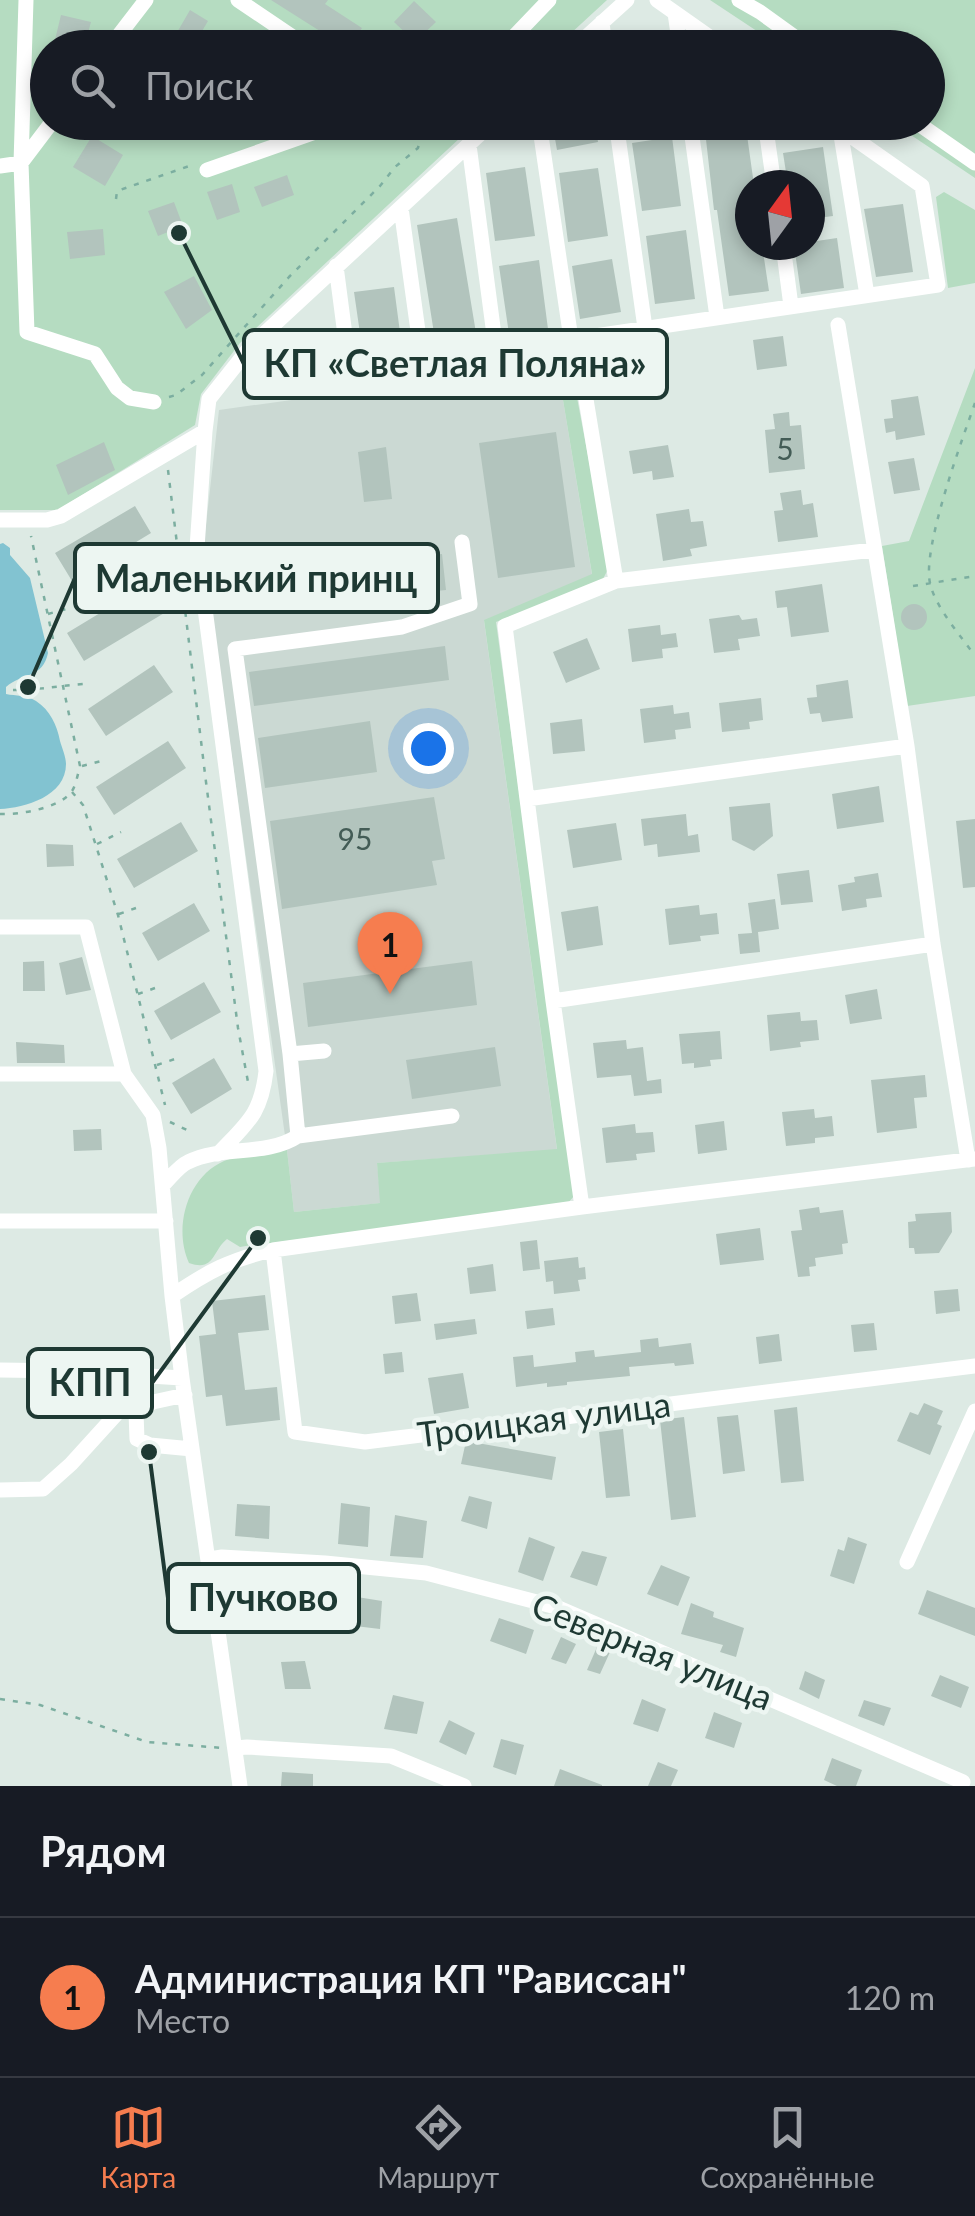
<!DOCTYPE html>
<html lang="ru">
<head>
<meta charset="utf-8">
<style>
	:root { --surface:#171b24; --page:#242831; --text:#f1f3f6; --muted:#9ea1a6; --line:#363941; --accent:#f67d4f }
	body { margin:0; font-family:Lato,sans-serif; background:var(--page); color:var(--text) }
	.compass { position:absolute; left:735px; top:170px; width:90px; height:90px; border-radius:50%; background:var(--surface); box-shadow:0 5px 15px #0003; rotate:15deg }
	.you { position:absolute; left:428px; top:748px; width:35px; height:35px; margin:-25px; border:8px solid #fff; border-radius:50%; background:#1a73e8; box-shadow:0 0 0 15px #1a73e833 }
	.badge { display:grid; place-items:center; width:65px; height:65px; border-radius:50%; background:var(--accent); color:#111; font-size:32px; font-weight:700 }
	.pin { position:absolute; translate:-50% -82px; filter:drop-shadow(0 2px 5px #0008) }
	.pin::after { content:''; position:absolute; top:52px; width:35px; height:30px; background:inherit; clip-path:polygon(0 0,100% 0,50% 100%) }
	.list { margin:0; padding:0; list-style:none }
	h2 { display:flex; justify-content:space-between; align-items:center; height:130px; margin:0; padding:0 40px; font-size:42px }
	h2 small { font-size:32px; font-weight:400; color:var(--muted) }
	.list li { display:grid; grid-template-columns:65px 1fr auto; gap:30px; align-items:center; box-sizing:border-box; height:160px; padding:0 40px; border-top:2px solid var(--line) }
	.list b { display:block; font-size:38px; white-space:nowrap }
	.list p { margin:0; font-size:32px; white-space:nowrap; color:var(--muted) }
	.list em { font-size:32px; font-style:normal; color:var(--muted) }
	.icon { flex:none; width:55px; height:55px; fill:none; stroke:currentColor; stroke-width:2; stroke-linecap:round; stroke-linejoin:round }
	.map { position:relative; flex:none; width:975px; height:1786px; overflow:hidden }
	.search { position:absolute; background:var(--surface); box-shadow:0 5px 15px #0003; left:30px; right:30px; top:30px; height:110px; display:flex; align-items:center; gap:25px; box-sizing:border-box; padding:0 35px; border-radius:55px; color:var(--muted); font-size:38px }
	.sheet { height:290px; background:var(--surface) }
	nav { display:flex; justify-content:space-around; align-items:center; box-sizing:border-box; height:140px; border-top:2px solid var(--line); background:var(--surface); font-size:28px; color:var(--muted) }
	nav a { display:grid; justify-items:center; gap:5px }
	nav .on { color:var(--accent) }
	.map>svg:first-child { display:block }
</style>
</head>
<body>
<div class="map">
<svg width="975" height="1786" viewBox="0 0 975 1786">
	<rect width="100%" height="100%" fill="#ddeae4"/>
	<path fill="#cbd9d3" d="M555,352L592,575L484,621L557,1150L377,1163L381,1203L294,1212L287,1150L203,551L219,410L449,378V370Z"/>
	<path fill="#b5dcc1" d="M0,0H607L556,47L48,48V122L476,123L240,343L201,394L195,425L58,510H0Z
		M710,0H975V178L893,123L928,122V48L781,47Z
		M944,192L975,210V283L948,288L936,197Z
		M568,350L609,567L602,581L496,622L574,1196L568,1203L265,1244L264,1231H252V1245L240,1247L227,1239C212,1251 215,1272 189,1263C173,1228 187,1177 224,1161C243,1153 267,1153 287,1150L294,1212L380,1203L377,1163L557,1149L484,620L592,574L555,352Z
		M975,368V696L907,706L882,546L909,541Z"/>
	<path fill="#82c3d1" d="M3,543L10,548V555L30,578L48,653C43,678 22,673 6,687V694C16,696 26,695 36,701C50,710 57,725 60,741C62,748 66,757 66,764C66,796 25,808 0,809V544Z"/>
	<path fill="#b2c4bd" d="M271,0H328L325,4L362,28L349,48H338L322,36L323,33Z
		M414,1L436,22L415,42L394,22Z
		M190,10L208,21L192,48H168Z
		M61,15L91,22L84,48H53Z
		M552,122H595L598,142L557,150Z
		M704,122H748L749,135H747L754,185H750V245H762L769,291L729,296L717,210H714Z
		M92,136L123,155L105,186L73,167Z
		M672,137L681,206L642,211L632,143Z
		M823,147L833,216L810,219V185H788L783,153Z
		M525,167L535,236L495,241L486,173Z
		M598,168L608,236L568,242L559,173Z
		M287,175L294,195L262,207L254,187Z
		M232,184L240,212L217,220L207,192Z
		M174,202L183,226L158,236L148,211Z
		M903,204L913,272L876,277L864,209Z
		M457,218L477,339L436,346L417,225Z
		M103,229L105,255L70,259L67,232Z
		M686,230L695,299L655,304L646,236Z
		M837,238L844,288L801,294L794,245H810V242Z
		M612,259L621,312L580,319L572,266Z
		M539,260L548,329L509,334L499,266Z
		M194,276L212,310L186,329L164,292Z
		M394,287L403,355L364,361L354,292Z
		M783,336L787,366L757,370L753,340Z
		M655,361L658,379L649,380L651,393L618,398L616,382L626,380L623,365Z
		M918,396L925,435L896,440L895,431L886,433L884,419L893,418L891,400Z
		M789,412L790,426L801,425L805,469L769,473L765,430L775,429L773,414Z
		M556,432L575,567L498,578L479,443Z
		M104,442L115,470L68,495L56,465Z
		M668,445L674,477L653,480L652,471L633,474L629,451Z
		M386,447L392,499L364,502L358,452Z
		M914,458L920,490L894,494L888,462Z
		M801,490L803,505L813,503L818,537L778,542L774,511L783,510L780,493Z
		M135,506L151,533L72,581L55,553Z
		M689,509L691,522L703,521L707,546L690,549L692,556L663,561L656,514Z
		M442,554L446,590L406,594L402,558Z
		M148,584L166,612L84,661L67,633Z
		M822,584L829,632L791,637L787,607L777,608L775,591Z
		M901 617a13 13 0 1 1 26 0a13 13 0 1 1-26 0Z
		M739,615L742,620L757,618L760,636L738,639L740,650L714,653L709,619Z
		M660,625L661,635L676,633L678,647L662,649L663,658L632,662L628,629Z
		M587,638L600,669L566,683L553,652Z
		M445,646L449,680L254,706L249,672Z
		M154,665L173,692L106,736L88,709Z
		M848,680L853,718L822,722L820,713L810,714L807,698L817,697L816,685Z
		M761,698L763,720L749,722L750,729L722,732L719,703Z
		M673,705L674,714L689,712L691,728L675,730L676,739L644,743L640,709Z
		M582,719L585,751L553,754L550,723Z
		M370,721L377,772L265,788L258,738Z
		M168,741L186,768L114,815L96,787Z
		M879,786L884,822L837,829L832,794Z
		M434,797L445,859L432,861L437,885L282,909L270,821Z
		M770,803L773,836L754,851L732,840L729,807Z
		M686,814L688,836L698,834L700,852L658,857L657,844L644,846L641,819Z
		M975,819V887L963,888L956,821Z
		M181,822L198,851L134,888L117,859Z
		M616,823L622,860L573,868L567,830Z
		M46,844L73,845L74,866L47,867Z
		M809,870L813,902L781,905L777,874Z
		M878,873L882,897L866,899L867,907L842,911L838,885L855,882L854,877Z
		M775,899L779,929L758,932L760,952L740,954L738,934L752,933L748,903Z
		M194,903L210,931L158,961L142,933Z
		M699,905L700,915L717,913L719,934L700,936L701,941L669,945L665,909Z
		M598,906L603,945L567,951L561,912Z
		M82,957L91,990L66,995L59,963Z
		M44,961L45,991H23V962Z
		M472,961L477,1005L308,1027L303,983Z
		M204,982L221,1012L171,1040L154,1011Z
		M877,989L882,1019L850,1024L845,995Z
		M800,1012L801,1021L817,1020L819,1040L800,1042L801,1047L770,1051L767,1015Z
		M720,1031L722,1059L710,1060L711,1066L694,1068V1063L682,1064L679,1034Z
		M626,1040L627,1049L643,1047L647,1081L661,1079L662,1093L634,1096L631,1075L597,1078L593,1043Z
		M16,1042L64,1045L65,1063H17Z
		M495,1047L501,1086L412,1099L406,1060Z
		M214,1058L232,1089L191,1114L172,1083Z
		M925,1075L927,1097L914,1098L917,1128L877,1133L871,1080Z
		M814,1109L815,1118L832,1116L834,1136L815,1138V1143L786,1146L782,1112Z
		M724,1121L727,1150L698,1154L695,1125Z
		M635,1124L636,1133L653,1132L655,1152L636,1154L637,1160L606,1163L602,1128Z
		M101,1129L102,1150L74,1151L73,1130Z
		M819,1207L820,1213L843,1210L848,1243L842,1244L843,1254L815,1258L816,1266L809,1267L810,1276L798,1277L791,1231L802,1230L799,1210Z
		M951,1212L952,1232L939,1253L915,1254L914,1248H909L908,1222L916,1221L915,1214Z
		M760,1228L764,1260L720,1265L716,1234Z
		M537,1240L540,1269L523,1271L520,1242Z
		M578,1257L579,1268L585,1267L586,1279L578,1280L580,1291L554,1294L553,1281L546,1282L544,1261Z
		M493,1264L496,1291L470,1294L467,1268Z
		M958,1289L960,1311L936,1314L934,1291Z
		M417,1293L421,1321L395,1324L392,1296Z
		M265,1295L269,1330L238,1333L245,1390L277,1387L280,1420L226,1426L222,1395L206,1397L199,1336L216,1334L212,1301Z
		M553,1308L555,1325L527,1329L525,1311Z
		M475,1319L477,1334L436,1340L434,1324Z
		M874,1323L877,1350L854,1352L851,1325Z
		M779,1334L782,1361L759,1364L756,1337Z
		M658,1338L659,1347L691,1343L694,1364L675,1366L674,1363L629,1367L630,1376L567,1382V1385L547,1387V1383L516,1387L513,1357L533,1355L534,1367L576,1362L575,1352L594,1350L595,1357L641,1352L640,1340Z
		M402,1352L404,1372L385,1374L383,1354Z
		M463,1373L469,1408L434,1414L428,1378Z
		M924,1403L943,1411L937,1424L942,1426L930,1455L897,1441L910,1412L918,1415Z
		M797,1407L804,1481L781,1483L774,1410Z
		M738,1415L745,1471L723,1474L717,1417Z
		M684,1417L696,1517L671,1520L660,1420Z
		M623,1429L630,1496L606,1498L599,1432Z
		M466,1441L556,1457L552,1480L461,1464Z
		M469,1496L492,1502L487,1529L461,1521Z
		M341,1503L370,1507L368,1547L338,1544Z
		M237,1504L270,1506L269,1539L235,1536Z
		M395,1515L427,1521L423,1558L390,1556Z
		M529,1537L555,1547L543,1581L518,1572Z
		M848,1537L867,1544L854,1584L830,1576L838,1549L844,1551Z
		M582,1551L607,1557L597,1586L570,1577Z
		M661,1565L690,1577L678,1606L647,1594Z
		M927,1590L975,1608V1636L918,1614Z
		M357,1597L382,1601L380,1629L355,1626Z
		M691,1603L714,1612L713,1617L744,1628L736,1657L720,1652L723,1645L681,1634Z
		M499,1618L534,1630L526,1654L490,1641Z
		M561,1637L576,1644L566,1664L551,1659Z
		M597,1647L610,1652L600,1674L587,1670Z
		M305,1661L311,1689H285L281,1662Z
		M805,1671L825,1680L819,1699L799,1689Z
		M940,1675L969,1687L961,1708L931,1696Z
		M393,1695L424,1702L417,1734L384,1729Z
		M642,1699L666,1709L658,1732L633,1724Z
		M864,1700L891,1708L884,1726L858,1716Z
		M714,1712L742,1723L734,1748L705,1738Z
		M449,1720L475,1733L466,1755L439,1742Z
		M501,1739L524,1745L516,1775L493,1767Z
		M832,1758L862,1770L856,1786H837L824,1780Z
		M658,1762L678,1770L671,1786H648Z
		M560,1769L602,1785V1786H554Z
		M282,1772L313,1774V1786H281Z"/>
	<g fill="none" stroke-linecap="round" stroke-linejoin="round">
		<path stroke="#7caea0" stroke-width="2.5" stroke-dasharray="5 8" stroke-linecap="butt" d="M116,199L117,191L192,165
			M169,397L176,395L202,375L289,277L380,186L395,167L418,148L420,140
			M975,403C962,440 922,548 930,583C935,607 961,636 975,656
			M168,470L206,782L238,1028L248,1082
			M913,586L975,576
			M48,614L66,609
			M13,690C36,690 59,686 83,684
			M82,766L101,761
			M72,792L83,805L118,915L165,1105
			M0,814C19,815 61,808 72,791C76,785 78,773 80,766L31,536
			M97,844L121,832
			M119,914L136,908
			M138,994L158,987
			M157,1065L175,1059
			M170,1122L187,1130
			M0,1699L40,1705L147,1742L222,1748"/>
		<path stroke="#fff" stroke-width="15" d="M26,0L21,163L27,332L95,354L117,388L130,398L154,402
			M238,0L309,48
			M657,0L725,48
			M739,0L760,12L810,48
			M675,13L680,48
			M602,22L605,48
			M109,48L146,0
			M503,48L549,0
			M574,48L627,0
			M422,122L426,125L428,122
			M493,122L251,346L319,384L396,376L446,358L938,285L922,186L831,122
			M539,122L571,339
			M616,122L645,328
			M690,122L717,317
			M765,122L774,185
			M916,122L975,163
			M840,129L867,295
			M469,145L496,350
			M0,166L21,163L52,122
			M207,170L344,122
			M401,208L423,367
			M783,245L791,306
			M336,266L351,381
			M838,325L907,746L933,944L968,1160
			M580,363L616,581
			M0,520H47L61,516L205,431
			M873,550L616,581L505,626L527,799L907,746
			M527,799L553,1001L933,944
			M0,927H86L124,1074L153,1115L159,1148L172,1296L182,1378L240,1786
			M553,1001L582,1207
			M324,1051L290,1054L235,649L402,627L470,604L462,542
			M0,1074H124
			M298,1136L452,1116
			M218,1154C247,1123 261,1115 266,1071L197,548L205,431L209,399L251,346
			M975,1159L582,1207L273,1250L295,1432L365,1442L975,1366
			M164,1184C171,1177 179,1166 188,1162C222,1145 266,1157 298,1136L290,1054
			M0,1221H166
			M172,1296C207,1272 231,1259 273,1250
			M0,1370L69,1371L182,1378
			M185,1395L153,1402L136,1413L137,1439L150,1445L192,1449
			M0,1490L43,1489L71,1464L150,1377
			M210,1559L222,1557L325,1563L426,1573L556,1607L963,1782
			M907,1562L975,1411
			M236,1748L247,1747L391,1756L464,1786"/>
	</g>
	<g text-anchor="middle" stroke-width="9" stroke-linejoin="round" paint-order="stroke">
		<g font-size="30" fill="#435c56">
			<text x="785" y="460">5</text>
			<text x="355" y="850">95</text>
		</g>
		<g font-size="35" fill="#1e3933" stroke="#edf6f2">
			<text transform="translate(544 1420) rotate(-7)" y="12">Троицкая улица</text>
			<text transform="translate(652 1652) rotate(22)" y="12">Северная улица</text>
		</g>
	</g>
	<path fill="none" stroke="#1e3933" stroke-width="4" d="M179 233L244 364M28 687L75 578M258 1238L152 1383M149 1452L168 1598"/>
	<g fill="#1e3933" stroke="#edf6f2" stroke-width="4">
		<circle cx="179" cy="233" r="10"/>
		<circle cx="28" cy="687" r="10"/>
		<circle cx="258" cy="1238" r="10"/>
		<circle cx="149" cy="1452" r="10"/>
	</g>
	<g fill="#edf6f2" stroke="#1e3933" stroke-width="4">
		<rect x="244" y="330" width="423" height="68" rx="10"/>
		<rect x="75" y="544" width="363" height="68" rx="10"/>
		<rect x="28" y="1349" width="124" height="68" rx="10"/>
		<rect x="168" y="1564" width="191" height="68" rx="10"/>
	</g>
	<g font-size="38" text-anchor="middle" font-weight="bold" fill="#1e3933">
		<text x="455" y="377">КП «Светлая Поляна»</text>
		<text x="256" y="592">Маленький принц</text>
		<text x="90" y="1396">КПП</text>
		<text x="263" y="1611">Пучково</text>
	</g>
</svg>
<svg class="compass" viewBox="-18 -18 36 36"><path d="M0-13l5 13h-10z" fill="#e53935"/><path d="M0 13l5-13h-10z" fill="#9ea1a6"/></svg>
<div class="you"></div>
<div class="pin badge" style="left:390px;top:994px">1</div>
<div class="search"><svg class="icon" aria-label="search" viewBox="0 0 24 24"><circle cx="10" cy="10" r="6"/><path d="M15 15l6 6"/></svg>Поиск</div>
</div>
<section class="sheet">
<h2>Рядом<small></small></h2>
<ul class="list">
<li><span class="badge">1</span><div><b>Администрация КП &quot;Рависсан&quot;</b><p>Место</p></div><em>120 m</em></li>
</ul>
</section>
<nav>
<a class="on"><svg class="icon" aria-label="map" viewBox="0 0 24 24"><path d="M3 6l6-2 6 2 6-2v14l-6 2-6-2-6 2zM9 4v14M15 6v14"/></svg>Карта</a>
<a><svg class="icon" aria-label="directions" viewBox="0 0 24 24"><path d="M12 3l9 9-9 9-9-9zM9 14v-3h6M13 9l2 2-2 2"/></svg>Маршрут</a>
<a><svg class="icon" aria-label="saved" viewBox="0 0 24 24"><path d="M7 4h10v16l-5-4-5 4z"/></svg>Сохранённые</a>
</nav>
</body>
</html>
